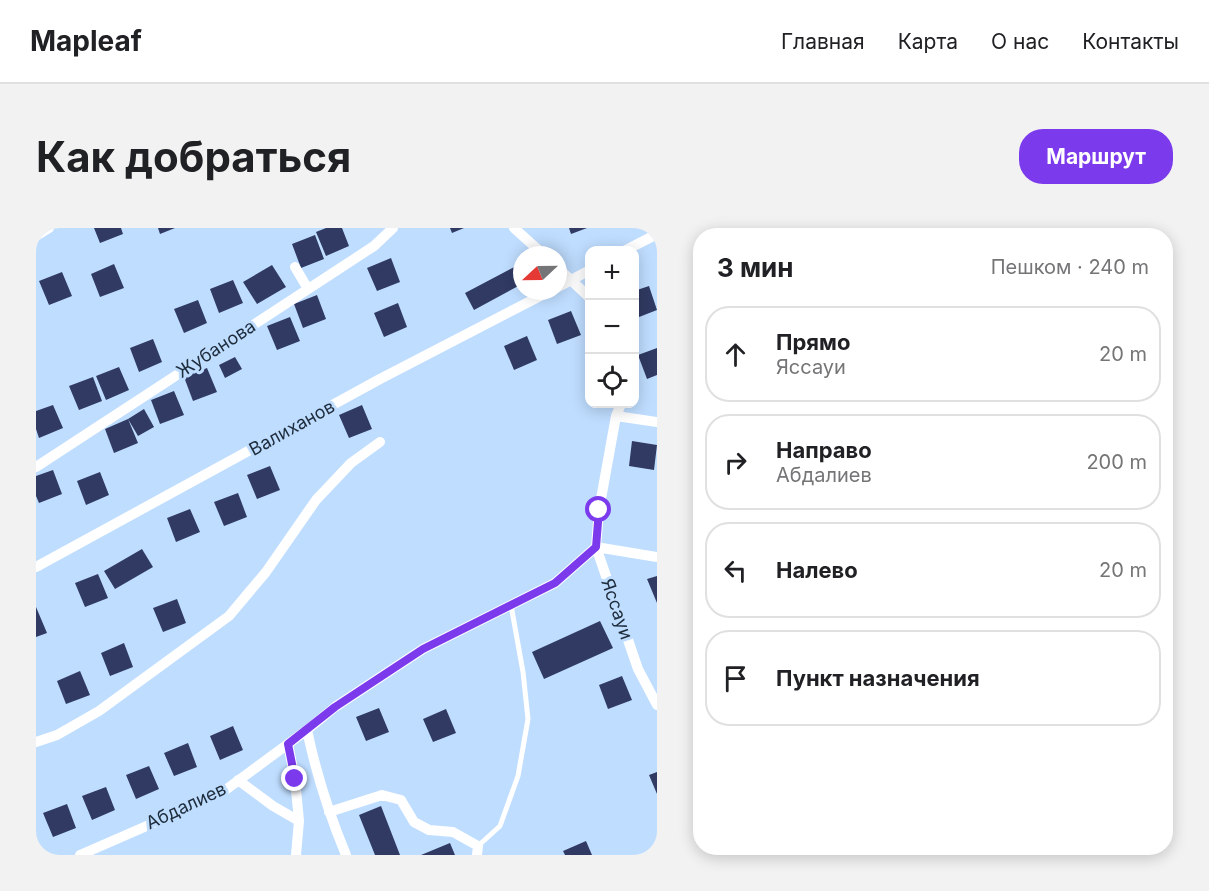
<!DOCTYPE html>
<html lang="ru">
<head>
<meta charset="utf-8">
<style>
	:root { --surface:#fff; --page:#f2f2f2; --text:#202124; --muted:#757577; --line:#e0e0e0; --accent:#7c3aed }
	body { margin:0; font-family:Inter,sans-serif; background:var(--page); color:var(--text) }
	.controls { position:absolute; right:18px; top:18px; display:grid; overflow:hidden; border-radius:12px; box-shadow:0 3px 15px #0003 }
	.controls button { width:54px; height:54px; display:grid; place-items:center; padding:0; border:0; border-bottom:2px solid var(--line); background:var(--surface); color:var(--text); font:30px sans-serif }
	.compass { position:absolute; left:477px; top:18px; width:54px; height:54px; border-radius:50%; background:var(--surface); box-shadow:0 3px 15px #0003; rotate:248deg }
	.stop { position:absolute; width:18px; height:18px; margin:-14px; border:4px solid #7c3aed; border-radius:50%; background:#fff }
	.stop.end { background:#7c3aed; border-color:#fff; box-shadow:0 2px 6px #0008 }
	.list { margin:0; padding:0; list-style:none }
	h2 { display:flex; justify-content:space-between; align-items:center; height:78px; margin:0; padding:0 24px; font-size:26px }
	h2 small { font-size:20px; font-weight:400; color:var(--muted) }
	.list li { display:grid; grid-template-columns:39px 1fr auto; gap:18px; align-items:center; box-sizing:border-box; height:96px; margin:0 12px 12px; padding:0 12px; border:2px solid var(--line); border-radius:24px }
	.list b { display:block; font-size:22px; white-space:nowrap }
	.list p { margin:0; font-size:20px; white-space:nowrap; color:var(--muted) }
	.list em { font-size:20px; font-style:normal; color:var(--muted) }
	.icon { flex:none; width:33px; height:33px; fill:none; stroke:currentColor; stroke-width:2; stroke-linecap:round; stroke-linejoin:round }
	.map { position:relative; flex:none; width:621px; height:627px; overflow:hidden; border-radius:24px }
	header { display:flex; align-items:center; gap:36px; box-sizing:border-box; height:84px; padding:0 30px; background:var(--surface); border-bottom:2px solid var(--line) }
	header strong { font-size:28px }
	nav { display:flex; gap:33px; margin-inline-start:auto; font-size:21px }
	.intro { display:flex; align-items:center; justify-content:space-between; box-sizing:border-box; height:144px; padding:0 36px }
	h1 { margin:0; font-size:42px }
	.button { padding:15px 27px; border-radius:24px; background:var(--accent); color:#fff; font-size:21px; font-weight:700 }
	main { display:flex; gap:36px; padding:0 36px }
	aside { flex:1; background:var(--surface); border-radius:24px; box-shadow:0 3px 15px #0003 }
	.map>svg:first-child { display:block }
</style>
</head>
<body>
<header>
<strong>Mapleaf</strong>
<nav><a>Главная</a><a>Карта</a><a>О нас</a><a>Контакты</a></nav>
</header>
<div class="intro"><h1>Как добраться</h1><a class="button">Маршрут</a></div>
<main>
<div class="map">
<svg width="621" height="627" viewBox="0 0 621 627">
	<rect width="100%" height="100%" fill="#bfddff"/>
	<path fill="#303a62" d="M58,0H85L87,6L64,15Z
		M122,0H139L124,6Z
		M290,0H306L313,18L290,28L280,4Z
		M414,0H428L416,5Z
		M533,0H551L535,6Z
		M279,7L288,31L265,40L256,16Z
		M355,30L364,54L341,63L331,40Z
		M486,35V56L438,82L429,65Z
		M78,36L88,60L64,69L55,46Z
		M236,37L250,59L221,76L207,54Z
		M26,44L36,68L13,77L3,53Z
		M197,52L207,75L183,85L174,61Z
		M613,58L621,82L598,91V63Z
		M281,67L290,91L267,100L258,76Z
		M162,72L171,95L148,105L138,81Z
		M362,75L371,99L348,109L338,85Z
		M535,83L545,107L521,116L512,92Z
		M254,89L264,113L241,122L231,98Z
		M491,108L501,132L478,142L468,118Z
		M117,111L126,134L103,144L94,120Z
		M621,120V147L611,151L602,127Z
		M199,129L206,141L189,150L183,137Z
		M83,139L93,162L70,172L60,148Z
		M171,140L181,164L157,173L148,149Z
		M57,149L66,173L43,182L33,158Z
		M138,163L148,187L124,196L115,172Z
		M17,177L27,200L3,210L0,201V183Z
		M326,177L336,201L313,210L303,187Z
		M108,181L118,199L102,208L92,191L102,215L78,225L69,201L92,191Z
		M596,213L621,217L618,242L593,238Z
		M234,238L244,262L221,271L211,247Z
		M17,242L26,266L3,275L0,268V248Z
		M64,244L73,267L50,277L41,253Z
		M202,265L211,289L188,298L178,274Z
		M154,281L164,304L140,314L131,290Z
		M106,321L117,339L79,361L68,343Z
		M62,346L72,370L49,379L39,355Z
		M621,348V375L611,351Z
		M141,371L150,395L127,404L117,380Z
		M0,379L11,405L0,409Z
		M564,393L577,420L508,451L496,424Z
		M88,415L97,439L74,448L65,425Z
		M44,443L54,467L30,476L21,453Z
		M586,448L596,472L572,481L563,457Z
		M343,480L353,504L330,513L320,489Z
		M410,481L420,505L397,514L387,491Z
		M197,498L207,522L184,532L174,508Z
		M152,515L161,539L138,548L128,525Z
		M113,538L123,561L100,571L90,547Z
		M621,544V566L613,547Z
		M70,559L79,582L56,592L46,568Z
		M31,576L40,600L17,609L7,585Z
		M345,578L364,627H339L323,587Z
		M550,613L556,627H529L527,623Z
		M414,615L419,627H385Z"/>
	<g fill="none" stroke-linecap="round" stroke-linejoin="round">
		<path stroke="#fff" stroke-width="5" d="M442,618L464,598L482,548L492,491L487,444L475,377"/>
		<path stroke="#fff" stroke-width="10" d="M478,0L508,27
			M0,8L13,0
			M590,22L621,6
			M259,39L272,61
			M522,40L554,70
			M522,59L554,42
			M585,176L580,188L563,282L560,319L602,441L621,477
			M580,188L621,194
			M0,239L338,18L357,0
			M0,339L344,151L514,63
			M271,502C280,545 293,586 310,627
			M0,514L21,507L63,483L193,388L230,344L280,272L315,235L344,214
			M252,516L259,551L263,593
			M202,552L237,578L263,593L260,627
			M293,584L346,567L365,572L378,594L393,602L417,604L442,618L441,627
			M44,627L184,566L271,502L299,479L387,421L519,355L560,319L621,329"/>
	</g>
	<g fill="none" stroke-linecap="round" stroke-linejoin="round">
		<path stroke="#7c3aed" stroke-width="8" d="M259,551L252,516L299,479L387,421L519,355L560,319L563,282"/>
	</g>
	<g text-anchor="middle" stroke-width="6" stroke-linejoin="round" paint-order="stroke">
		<g font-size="18" fill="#1e2c3c" stroke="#bfddff">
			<text transform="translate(180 121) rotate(-33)" y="6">Жубанова</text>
			<text transform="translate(256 200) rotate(-29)" y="6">Валиханов</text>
			<text transform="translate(581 381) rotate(71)" y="6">Яссауи</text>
			<text transform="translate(150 578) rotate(-25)" y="6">Абдалиев</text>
		</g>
	</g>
</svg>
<div class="controls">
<button>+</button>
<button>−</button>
<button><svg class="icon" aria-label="locate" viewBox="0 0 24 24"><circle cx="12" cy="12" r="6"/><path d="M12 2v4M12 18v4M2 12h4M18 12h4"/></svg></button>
</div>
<svg class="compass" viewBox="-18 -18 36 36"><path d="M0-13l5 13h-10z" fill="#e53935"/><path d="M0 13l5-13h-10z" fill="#757577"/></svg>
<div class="stop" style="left:563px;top:282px"></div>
<div class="stop end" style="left:259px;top:551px"></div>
</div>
<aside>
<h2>3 мин<small>Пешком · 240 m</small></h2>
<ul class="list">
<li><svg class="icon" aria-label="ahead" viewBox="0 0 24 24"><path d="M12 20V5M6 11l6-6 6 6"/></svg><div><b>Прямо</b><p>Яссауи</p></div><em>20 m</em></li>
<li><svg class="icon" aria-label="right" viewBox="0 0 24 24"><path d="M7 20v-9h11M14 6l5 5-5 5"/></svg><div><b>Направо</b><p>Абдалиев</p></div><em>200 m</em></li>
<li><svg class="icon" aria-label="left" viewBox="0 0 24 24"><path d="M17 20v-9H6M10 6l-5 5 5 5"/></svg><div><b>Налево</b></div><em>20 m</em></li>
<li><svg class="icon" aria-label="arrive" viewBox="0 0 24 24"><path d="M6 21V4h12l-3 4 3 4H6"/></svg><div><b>Пункт назначения</b></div></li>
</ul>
</aside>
</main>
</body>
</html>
